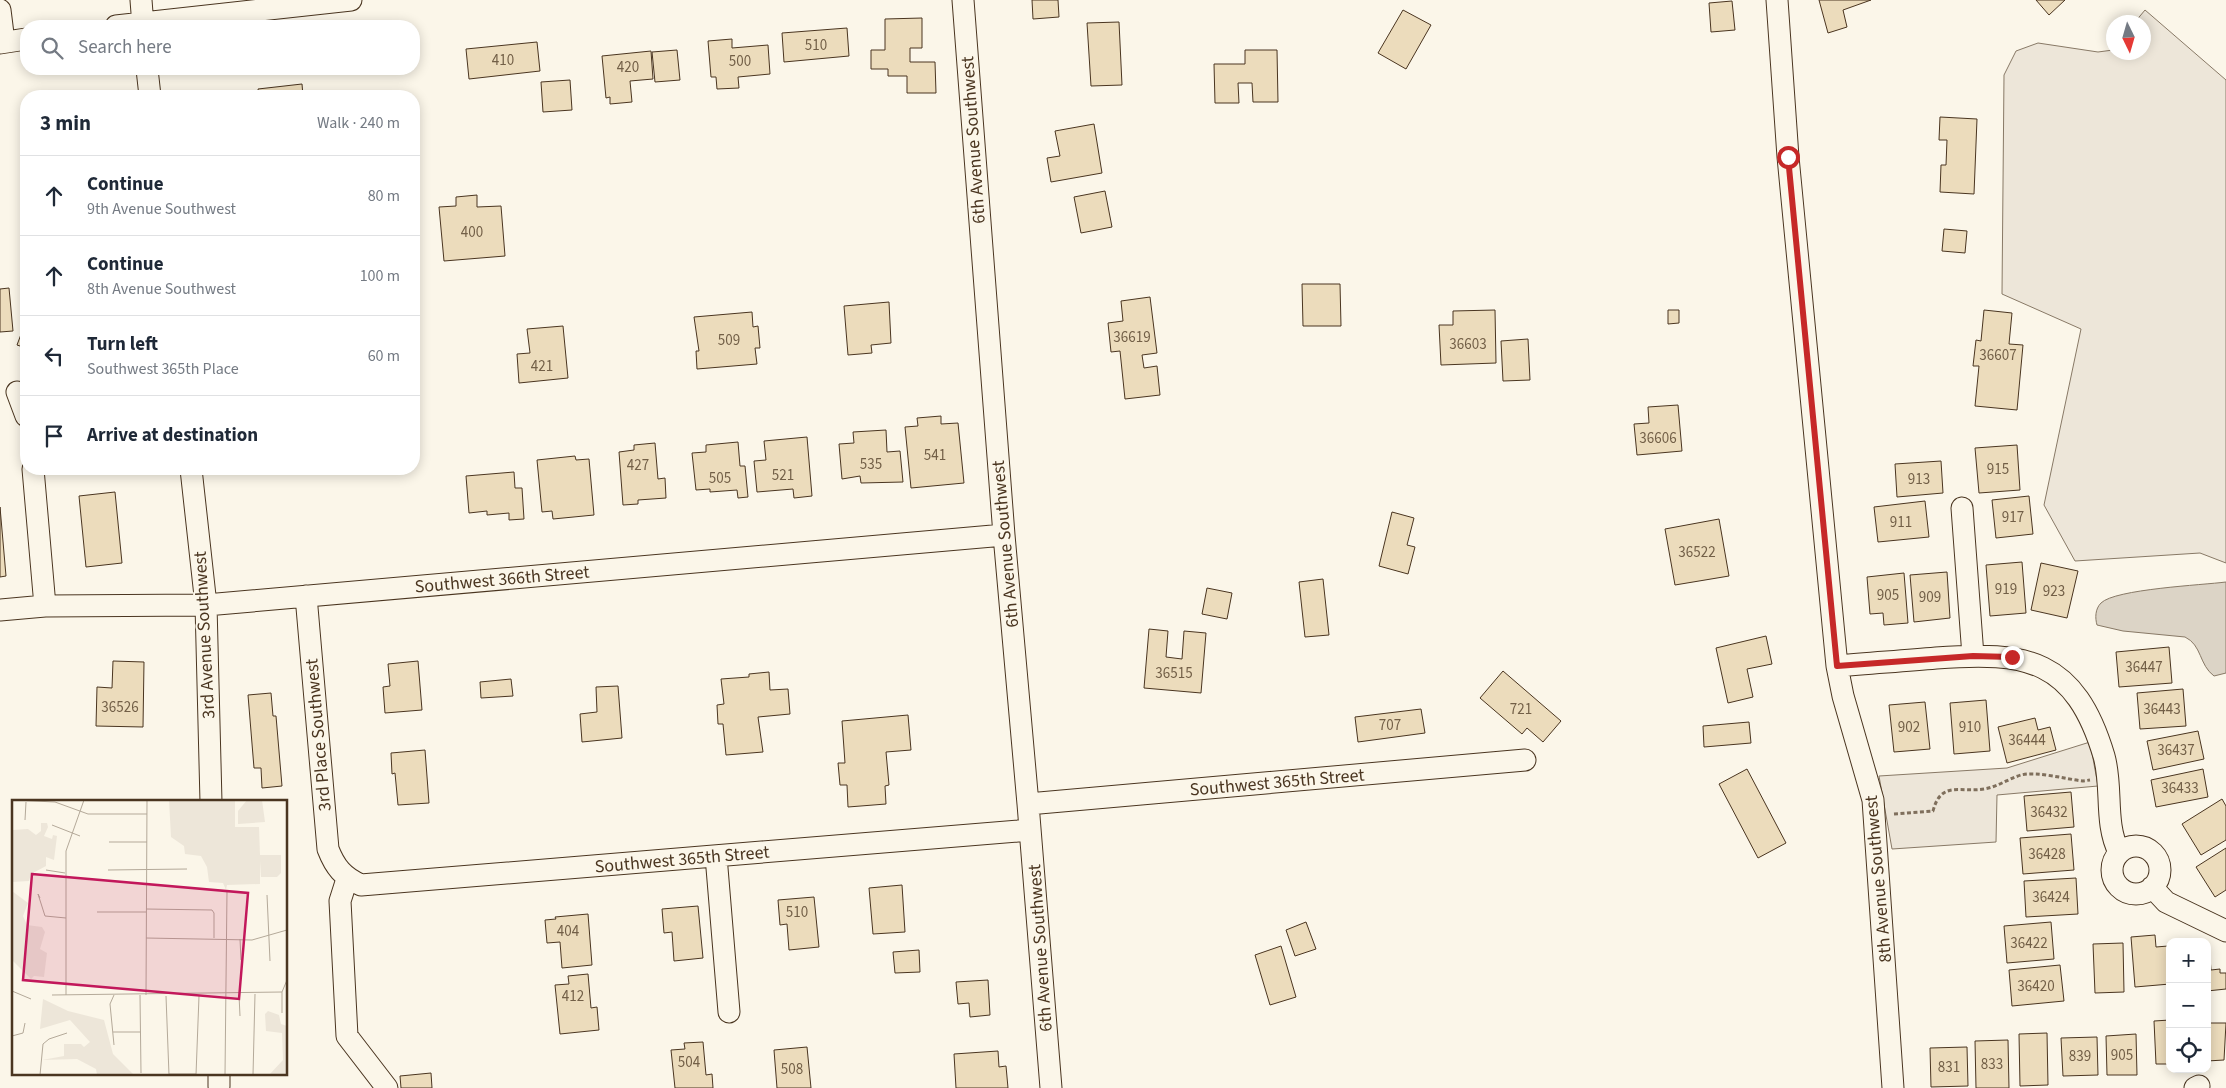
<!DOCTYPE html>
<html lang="en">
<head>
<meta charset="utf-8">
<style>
	:root { --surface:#fff; --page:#f6f6f7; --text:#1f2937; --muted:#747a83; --line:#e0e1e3 }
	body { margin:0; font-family:"Source Sans 3",sans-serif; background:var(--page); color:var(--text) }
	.controls { position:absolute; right:15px; bottom:15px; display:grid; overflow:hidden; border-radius:10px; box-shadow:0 2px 12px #0003 }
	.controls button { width:45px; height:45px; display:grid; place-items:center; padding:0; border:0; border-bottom:1px solid var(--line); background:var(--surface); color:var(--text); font:25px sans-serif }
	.compass { position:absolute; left:2106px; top:15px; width:45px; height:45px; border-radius:50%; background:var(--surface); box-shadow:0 2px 12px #0003; rotate:175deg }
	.stop { position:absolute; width:15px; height:15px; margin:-11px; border:4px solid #c62828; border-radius:50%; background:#fff }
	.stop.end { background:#c62828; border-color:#fff; box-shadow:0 1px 5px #0008 }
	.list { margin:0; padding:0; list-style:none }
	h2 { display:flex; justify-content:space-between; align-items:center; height:65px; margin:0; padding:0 20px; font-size:21px }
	h2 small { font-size:16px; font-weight:400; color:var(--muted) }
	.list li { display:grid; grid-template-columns:32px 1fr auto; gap:15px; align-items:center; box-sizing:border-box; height:80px; padding:0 20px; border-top:1px solid var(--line) }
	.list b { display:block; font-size:19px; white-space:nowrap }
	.list p { margin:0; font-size:16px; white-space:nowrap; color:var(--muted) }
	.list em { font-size:16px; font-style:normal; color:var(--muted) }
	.icon { flex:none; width:28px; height:28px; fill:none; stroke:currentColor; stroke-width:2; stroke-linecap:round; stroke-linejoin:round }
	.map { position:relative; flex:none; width:2226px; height:1088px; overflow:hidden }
	.search { position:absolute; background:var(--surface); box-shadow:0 2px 12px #0003; left:20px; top:20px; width:400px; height:55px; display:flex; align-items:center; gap:12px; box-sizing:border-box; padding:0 18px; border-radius:20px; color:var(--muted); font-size:19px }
	.panel { position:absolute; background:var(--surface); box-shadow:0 2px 12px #0003; left:20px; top:90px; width:400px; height:385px; border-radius:20px }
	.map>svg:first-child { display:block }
</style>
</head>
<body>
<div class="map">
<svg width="2226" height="1088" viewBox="0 0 2226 1088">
	<rect width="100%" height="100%" fill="#fbf6e9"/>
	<path fill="#ede6d9" stroke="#887966" d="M2145,10L2226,80V563L2200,553L2075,561L2044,505L2081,329L2002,294L2004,75L2016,51L2038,43L2098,52L2113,50L2114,52H2144V22H2135Z
		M2090,742L2098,786L1997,795L1996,842L1892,849L1879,776L2007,768Z"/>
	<path fill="#dcd4c6" stroke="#887966" d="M2226,582V673L2214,676C2199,665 2202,645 2185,637L2123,631L2097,625C2095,618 2095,609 2101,603C2115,589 2203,585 2226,582Z"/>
	<path fill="#ecdcbc" stroke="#4a3520" d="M1032,0H1058L1059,17L1033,19Z
		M1819,0H1871L1843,10L1847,27L1828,33Z
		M2036,0H2065L2049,15Z
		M1732,1L1735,30L1711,32L1709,3Z
		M1403,10L1431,25L1406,69L1378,53Z
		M922,18V48H910V62H935L936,93H907V76H888V69H871V50H885V19Z
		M1119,22L1122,85L1091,86L1087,23Z
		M847,28L849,56L784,62L782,33Z
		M732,39V48L768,45L770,74L738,77L739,88L717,89L716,77H711L708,41Z
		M537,42L540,71L469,79L466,49Z
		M677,50L680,80L655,82L652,52Z
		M1245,50H1277L1278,102H1253L1252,83H1238L1239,103H1215L1214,64H1245Z
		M651,51L653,79L630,81L632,102L610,104V97L606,98L602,56Z
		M570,80L572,110L543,112L541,82Z
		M302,84L303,96H259L258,89Z
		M1940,117L1977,119L1974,194L1940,192L1941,165H1946L1947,140H1939Z
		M1094,124L1102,173L1051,182L1047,158L1060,156L1055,131Z
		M26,166V193H22L21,167Z
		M1105,191L1112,227L1081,233L1074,197Z
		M477,195V207L501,206L505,256L444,261L439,207L456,206V197Z
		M1944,229L1967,231L1965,253L1942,251Z
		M1302,284H1340L1341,326H1303Z
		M9,288L13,331L0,332V289Z
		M1150,297L1157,353L1142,355L1144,368L1157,366L1160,395L1125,399L1120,351L1111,352L1108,323L1123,321L1121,301Z
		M889,302L891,343L871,345L872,353L848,355L844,306Z
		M1495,310L1496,363L1441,365L1439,325H1453V311Z
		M1668,310H1679V323L1668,324Z
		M1984,310L2012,313L2009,344L2023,345L2017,410L1975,406L1979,366H1973L1976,340L1981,341Z
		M752,312L753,327L758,326L760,348H755L757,364L697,369L696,351H699L694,317Z
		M26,321V348L17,345Z
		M563,326L568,378L519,383L517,354L530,353L527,329Z
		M1528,339L1530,380L1503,381L1501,341Z
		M1678,405L1682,451L1637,455L1634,424L1649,423L1648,407Z
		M941,416V424L958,423L964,483L911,488L905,427L918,426L917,418Z
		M886,430L887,452L900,451L903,482L861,483L860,476L842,479L839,444L854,443L853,432Z
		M807,437L812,496L794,498L793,489L757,492L754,461L766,460L764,441Z
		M738,442L740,466H745L748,497L738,498L737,490L710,492V489L696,490L692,453L706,452V445Z
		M655,443L658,479L665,478L666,498L638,500V504L623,505L619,452L634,450V445Z
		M2017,445L2020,490L1979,493L1975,448Z
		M575,456L576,460L589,459L594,515L553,519L552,511L542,512L537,460Z
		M1941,461L1943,493L1897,497L1895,464Z
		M514,472L515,488H522L524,519L509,520V513L487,515V511L469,513L466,476Z
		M115,492L122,563L86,567L79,496Z
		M2029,496L2033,534L1996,538L1992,500Z
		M1925,501L1929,537L1878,542L1874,507Z
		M0,507L6,576L0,577Z
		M1392,512L1414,518L1407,545L1415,547L1408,574L1379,566Z
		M1719,519L1729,576L1675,585L1665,529Z
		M2022,562L2026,613L1990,616L1986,565Z
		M2041,563L2078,571L2067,618L2031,610Z
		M1947,572L1950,618L1914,622L1910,575Z
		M1904,573L1908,623L1884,625L1883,613L1870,614L1867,577Z
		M1323,579L1329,635L1305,637L1299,582Z
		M1207,588L1232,593L1227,619L1202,614Z
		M1149,629L1168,631L1166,657L1182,659L1184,631L1206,633L1201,693L1144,688Z
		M1766,636L1772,664L1747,669L1753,697L1728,703L1716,648Z
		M2169,647L2172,683L2119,687L2116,652Z
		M113,661L144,662L143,727L96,726L97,687L112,688Z
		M418,661L422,710L385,713L383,687L390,686L388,664Z
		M1503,671L1561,721L1543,742L1527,728L1522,734L1480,698Z
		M769,672L770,690L788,689L790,714L758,717L763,752L726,755L723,724H718L717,705L724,704L721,679L749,677V674Z
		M511,679L513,696L481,698L480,682Z
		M618,686L622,738L582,742L580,714L597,712L596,687Z
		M2183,689L2186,726L2140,729L2137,693Z
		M271,693L273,716H276L282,786L262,788L261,768H254L248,695Z
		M1986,700L1990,751L1954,754L1950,703Z
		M1925,702L1930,749L1894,752L1889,705Z
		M1421,709L1425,733L1358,742L1355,717Z
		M908,715L911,750L886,752L889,785L885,786L886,804L848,807L847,785H840L838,763H845L842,721Z
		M2035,718L2038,730L2050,727L2056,750L2007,763L1998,727Z
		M1749,722L1751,743L1704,747L1703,726Z
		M2198,731L2204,759L2153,770L2147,741Z
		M425,750L429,803L398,805L395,773L392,774L391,753Z
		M1747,769L1786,843L1758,858L1719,784Z
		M2203,769L2208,797L2156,807L2151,780Z
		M2071,792L2074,827L2027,831L2024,796Z
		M2222,799L2226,806V840L2201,855L2182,824Z
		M2071,834L2074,870L2023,874L2020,838Z
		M2226,848V890L2215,897L2196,867Z
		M2076,878L2078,914L2026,917L2024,881Z
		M902,885L905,932L873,934L869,888Z
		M814,897L819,947L789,950L787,924L780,925L778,900Z
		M698,906L703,958L674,961L672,932L664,933L662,909Z
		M588,914L592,965L562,968L560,942L547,943L545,920L556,919L555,917Z
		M1306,922L1316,949L1295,956L1286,930Z
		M2051,922L2054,959L2007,963L2004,926Z
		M2155,935L2156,947L2168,946L2170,984L2135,987L2131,937Z
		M2123,943L2124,992L2095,993L2093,944Z
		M1281,946L1296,997L1270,1005L1255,955Z
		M919,950L920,972L895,973L893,952Z
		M2207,958H2210L2211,970L2220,969V973H2226V989L2207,991Z
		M2060,965L2064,1001L2012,1006L2009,970Z
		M588,974L591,1008L597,1007L599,1030L560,1034L555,985L569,984L568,976Z
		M988,980L990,1015L970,1017L969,1003L958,1004L956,982Z
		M2170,1020V1064H2156L2154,1021Z
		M2207,1023H2226L2224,1060L2207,1061Z
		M2047,1033L2048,1085L2020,1086L2019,1034Z
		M2136,1034L2137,1075H2107L2106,1036Z
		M2097,1037L2098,1075L2063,1076L2061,1038Z
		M2008,1040L2009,1088H1976L1975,1041Z
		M703,1042L706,1075L712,1074L713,1088H675L671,1050L685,1049L684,1043Z
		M807,1047L811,1088H777L774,1050Z
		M1967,1047L1968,1086L1931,1087L1930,1048Z
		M998,1051L999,1067L1006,1066L1008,1088H956L954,1054Z
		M431,1073L432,1088H401L400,1076Z"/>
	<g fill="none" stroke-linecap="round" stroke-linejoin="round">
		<defs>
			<path id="minor" d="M141,0L143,26
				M963,0L1004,535L1028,804L1051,1088
				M1777,0L1788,157L1837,666L1843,696L1873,800L1893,1088
				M0,10L4,42
				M116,26L351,0
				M0,43L26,39
				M147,69L150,96
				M17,392L26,416
				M33,469L45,606
				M191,469L206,605L211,802
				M1962,508L1973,656
				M306,596L328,849C335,867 343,877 361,885L1030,830
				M0,610L45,606L206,605L1004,535
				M1837,666C1870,663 1903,661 1936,658C2027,651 2075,659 2104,756C2113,787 2104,823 2119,852
				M1028,804L1525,760
				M2112 870a24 24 0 1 1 48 0a24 24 0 1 1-48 0Z
				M716,856L729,1012
				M347,879L340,901L347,1036L387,1088
				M2152,887L2166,902L2226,931
				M219,1074V1086
				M2195,1088L2199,1086"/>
		</defs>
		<use href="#minor" stroke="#4a3520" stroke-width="23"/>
		<path stroke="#7f6f5c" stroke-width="3" stroke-dasharray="4 2.5" stroke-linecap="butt" d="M1894,814L1933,811C1941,780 1961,793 1984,789C1997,787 2008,779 2021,775C2037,771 2065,779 2083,781L2090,780"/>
		<use href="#minor" stroke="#fbf6e9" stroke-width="21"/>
	</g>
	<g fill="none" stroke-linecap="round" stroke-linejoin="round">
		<path stroke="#c62828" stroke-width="6" d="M1788,157L1837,666L1973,656L2012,657"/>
	</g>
	<g text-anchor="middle" stroke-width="4" stroke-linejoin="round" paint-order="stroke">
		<g font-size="15" fill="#725f47">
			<text x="816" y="50">510</text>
			<text x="503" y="65">410</text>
			<text x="740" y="66">500</text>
			<text x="628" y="72">420</text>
			<text x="472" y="237">400</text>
			<text x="1132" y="342">36619</text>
			<text x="729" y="345">509</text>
			<text x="1468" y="349">36603</text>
			<text x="1998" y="360">36607</text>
			<text x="542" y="371">421</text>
			<text x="1658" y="443">36606</text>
			<text x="935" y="460">541</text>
			<text x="871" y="469">535</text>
			<text x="638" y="470">427</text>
			<text x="1998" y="474">915</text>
			<text x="783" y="480">521</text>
			<text x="720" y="483">505</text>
			<text x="1919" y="484">913</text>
			<text x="2013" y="522">917</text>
			<text x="1901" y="527">911</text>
			<text x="1697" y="557">36522</text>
			<text x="2006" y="594">919</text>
			<text x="2054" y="596">923</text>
			<text x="1888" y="600">905</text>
			<text x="1930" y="602">909</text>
			<text x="2144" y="672">36447</text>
			<text x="1174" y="678">36515</text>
			<text x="120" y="712">36526</text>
			<text x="1521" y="714">721</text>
			<text x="2162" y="714">36443</text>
			<text x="1390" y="730">707</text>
			<text x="1909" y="732">902</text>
			<text x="1970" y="732">910</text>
			<text x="2027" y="745">36444</text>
			<text x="2176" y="755">36437</text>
			<text x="2180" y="793">36433</text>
			<text x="2049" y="817">36432</text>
			<text x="2047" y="859">36428</text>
			<text x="2051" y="902">36424</text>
			<text x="797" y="917">510</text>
			<text x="568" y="936">404</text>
			<text x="2029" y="948">36422</text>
			<text x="2036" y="991">36420</text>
			<text x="573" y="1001">412</text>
			<text x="2122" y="1060">905</text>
			<text x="2080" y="1061">839</text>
			<text x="689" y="1067">504</text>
			<text x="1992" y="1069">833</text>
			<text x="1949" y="1072">831</text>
			<text x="792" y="1074">508</text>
		</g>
		<g font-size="18" fill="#4a3520" stroke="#fbf6e9">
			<text transform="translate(973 140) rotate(-94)" y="6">6th Avenue Southwest</text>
			<text transform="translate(1005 544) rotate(-95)" y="6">6th Avenue Southwest</text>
			<text transform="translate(502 579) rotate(-5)" y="6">Southwest 366th Street</text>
			<text transform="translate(204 635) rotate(-93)" y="6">3rd Avenue Southwest</text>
			<text transform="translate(318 735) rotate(-95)" y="6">3rd Place Southwest</text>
			<text transform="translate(1277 782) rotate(-5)" y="6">Southwest 365th Street</text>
			<text transform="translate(682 859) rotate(-5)" y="6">Southwest 365th Street</text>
			<text transform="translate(1878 879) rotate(-95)" y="6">8th Avenue Southwest</text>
			<text transform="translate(1040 948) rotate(-94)" y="6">6th Avenue Southwest</text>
		</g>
	</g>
	<g transform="translate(12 800)">
		<rect width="275" height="275" fill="#fbf6e9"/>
		<path d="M157,0H223V27H247L248,55H269V73L265,77H249L248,61V84L215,85L214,90L211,83L197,82L195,67L189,56L173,54L172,46L159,37ZM235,0H250L253,22L226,24V11ZM29,23H35L36,27L32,36L40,39L41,35L45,36L42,60L34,57V66L19,74L17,81L0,82V26L1,30L16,29L24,35L29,31ZM0,91L16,103L11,116L15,125L30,127L33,132L28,149L35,153L32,177L22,176L19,179L0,160ZM31,199L56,211L92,220L101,254L122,275H85L84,269L65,259L30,260L52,256V244H69L72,247L78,242L58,220L28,229ZM256,211L267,215L269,224L275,226V275H257L271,260L270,233L254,231L253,214Z" fill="#ede6d9"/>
		<path fill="none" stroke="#b4a999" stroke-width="1" d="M2,0L43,2L76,14H135M13,20L14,2M40,25L68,36M97,42H135M34,70L53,73M96,70L175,69M255,95L258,161M28,98L26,94L33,116L54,118M134,109L200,110L202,113V138M85,112H134M134,138L240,140L275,130M228,139L229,160M0,191L19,199M40,195L270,192M54,195V51L72,0M128,195L129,273M134,195L135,0M227,195L228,216M154,196L157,275M270,213V192L275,180M101,232H129M0,236L11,233L13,223M102,245L98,204L102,195M157,274H184M28,275L31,244L37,239L55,233M184,275L187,196M213,275L215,91M241,275L243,194"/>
		<path fill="#c2185b" fill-opacity="0.15" stroke="#c2185b" stroke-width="2.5" d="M20,74L236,93L227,199L11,180Z"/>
		<rect width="275" height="275" fill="none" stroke="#4a3520" stroke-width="2.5"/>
	</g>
</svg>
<div class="controls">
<button>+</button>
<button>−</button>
<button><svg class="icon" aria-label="locate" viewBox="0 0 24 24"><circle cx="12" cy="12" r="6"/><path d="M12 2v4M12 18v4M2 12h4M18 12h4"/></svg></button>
</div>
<svg class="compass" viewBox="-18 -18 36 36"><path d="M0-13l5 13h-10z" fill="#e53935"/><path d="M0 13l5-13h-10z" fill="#747a83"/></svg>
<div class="stop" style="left:1788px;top:157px"></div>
<div class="stop end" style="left:2012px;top:657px"></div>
<div class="search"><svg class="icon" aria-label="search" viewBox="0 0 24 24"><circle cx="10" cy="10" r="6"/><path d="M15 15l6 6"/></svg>Search here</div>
<section class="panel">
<h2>3 min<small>Walk · 240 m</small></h2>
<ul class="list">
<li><svg class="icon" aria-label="ahead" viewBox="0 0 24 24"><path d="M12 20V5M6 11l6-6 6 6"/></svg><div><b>Continue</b><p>9th Avenue Southwest</p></div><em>80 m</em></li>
<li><svg class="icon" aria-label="ahead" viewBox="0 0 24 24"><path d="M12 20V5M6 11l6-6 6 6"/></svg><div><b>Continue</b><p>8th Avenue Southwest</p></div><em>100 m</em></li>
<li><svg class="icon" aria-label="left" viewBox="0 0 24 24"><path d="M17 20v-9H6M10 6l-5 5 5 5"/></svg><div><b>Turn left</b><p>Southwest 365th Place</p></div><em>60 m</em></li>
<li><svg class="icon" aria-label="arrive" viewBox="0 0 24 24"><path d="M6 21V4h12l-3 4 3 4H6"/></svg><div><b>Arrive at destination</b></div></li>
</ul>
</section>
</div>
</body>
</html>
